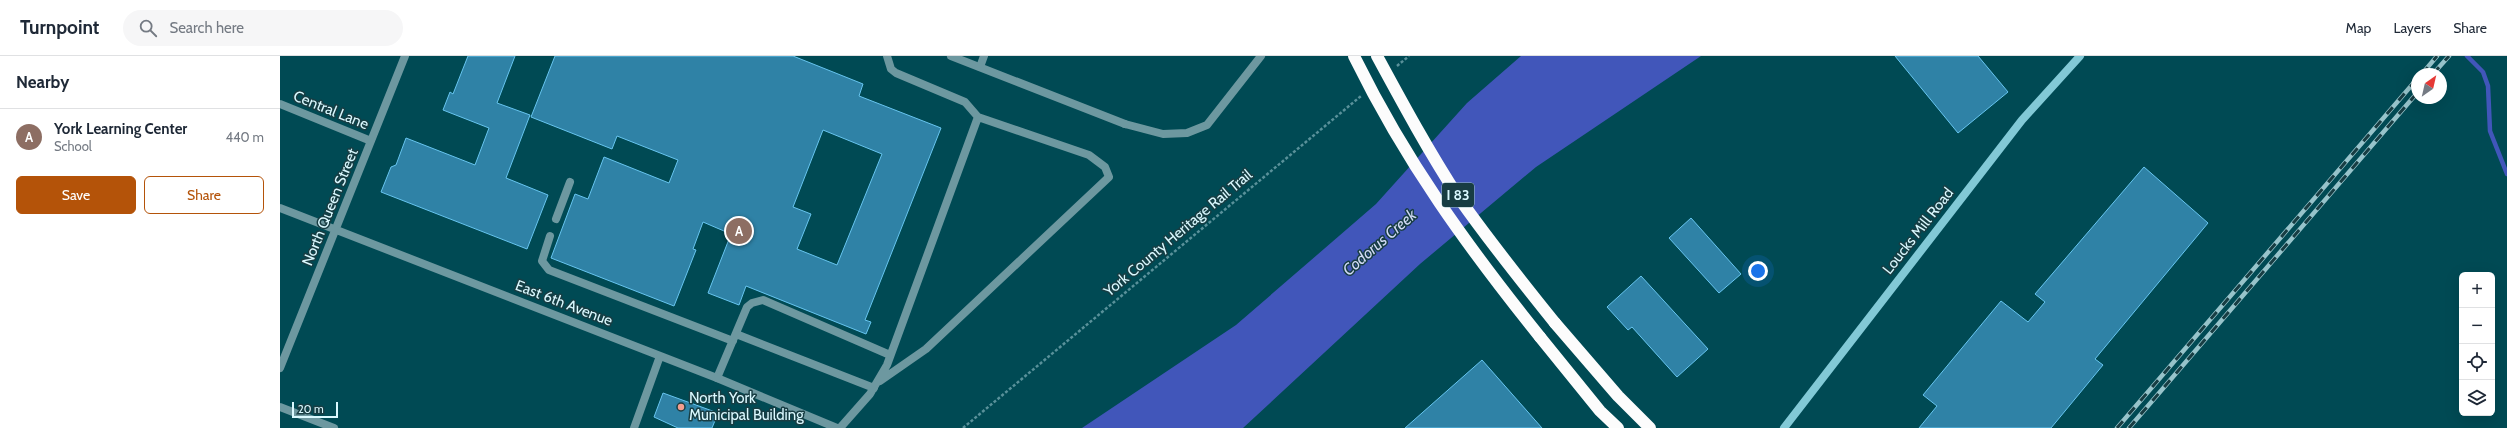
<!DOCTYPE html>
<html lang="en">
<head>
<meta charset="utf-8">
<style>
	:root { --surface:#fff; --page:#f6f6f7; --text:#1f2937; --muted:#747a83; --line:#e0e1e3; --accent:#b45309 }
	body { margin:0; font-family:Cabin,sans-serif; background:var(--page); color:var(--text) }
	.controls { position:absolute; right:12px; bottom:12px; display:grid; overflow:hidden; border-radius:6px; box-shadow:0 4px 16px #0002 }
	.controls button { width:36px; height:36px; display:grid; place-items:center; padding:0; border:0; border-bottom:1px solid var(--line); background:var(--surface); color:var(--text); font:20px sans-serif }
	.compass { position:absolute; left:2131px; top:12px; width:36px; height:36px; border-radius:50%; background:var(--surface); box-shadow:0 4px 16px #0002; rotate:34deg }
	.scale { position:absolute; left:12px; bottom:10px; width:46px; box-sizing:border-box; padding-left:4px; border:2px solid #daf9ff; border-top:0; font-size:11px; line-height:14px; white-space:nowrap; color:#daf9ff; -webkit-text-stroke:3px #183d43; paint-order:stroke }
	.you { position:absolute; left:1478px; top:215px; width:14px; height:14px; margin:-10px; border:3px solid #fff; border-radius:50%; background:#1a73e8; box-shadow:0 0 0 6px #1a73e833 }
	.badge { display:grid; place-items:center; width:26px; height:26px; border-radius:50%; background:var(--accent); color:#fff; font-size:13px; font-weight:700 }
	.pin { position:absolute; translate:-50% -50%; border:2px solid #fff; box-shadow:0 1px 4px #0006 }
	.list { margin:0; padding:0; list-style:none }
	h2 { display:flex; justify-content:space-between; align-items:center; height:52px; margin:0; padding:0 16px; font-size:17px }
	h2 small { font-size:13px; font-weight:400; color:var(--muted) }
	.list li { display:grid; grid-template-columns:26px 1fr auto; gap:12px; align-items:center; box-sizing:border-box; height:56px; padding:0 16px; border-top:1px solid var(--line) }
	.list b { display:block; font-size:15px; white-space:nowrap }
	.list p { margin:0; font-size:13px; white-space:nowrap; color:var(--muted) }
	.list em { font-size:13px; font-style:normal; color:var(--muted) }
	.actions { display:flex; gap:8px; padding:12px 16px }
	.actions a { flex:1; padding:9px 0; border:1px solid var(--accent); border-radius:6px; text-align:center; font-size:14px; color:var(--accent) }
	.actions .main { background:var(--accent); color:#fff }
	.icon { flex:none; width:22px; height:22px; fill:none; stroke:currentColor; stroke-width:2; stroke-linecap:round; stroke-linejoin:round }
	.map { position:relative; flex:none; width:2227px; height:372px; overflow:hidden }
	header { display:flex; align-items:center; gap:24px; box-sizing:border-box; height:56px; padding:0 20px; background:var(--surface); border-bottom:1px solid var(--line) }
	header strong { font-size:19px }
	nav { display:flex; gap:22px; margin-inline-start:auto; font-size:14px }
	.search { width:280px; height:36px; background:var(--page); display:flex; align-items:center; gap:10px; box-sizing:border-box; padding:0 14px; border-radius:22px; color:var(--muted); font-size:15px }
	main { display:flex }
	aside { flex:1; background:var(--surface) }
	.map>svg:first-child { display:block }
</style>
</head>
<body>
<header>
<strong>Turnpoint</strong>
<div class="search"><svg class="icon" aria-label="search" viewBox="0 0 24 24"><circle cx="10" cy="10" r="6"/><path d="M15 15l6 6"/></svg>Search here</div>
<nav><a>Map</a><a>Layers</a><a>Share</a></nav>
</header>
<main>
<aside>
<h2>Nearby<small></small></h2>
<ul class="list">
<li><span class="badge" style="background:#8d6e63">A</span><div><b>York Learning Center</b><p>School</p></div><em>440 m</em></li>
</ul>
<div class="actions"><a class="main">Save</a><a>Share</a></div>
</aside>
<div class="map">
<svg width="2227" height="372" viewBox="0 0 2227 372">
	<rect width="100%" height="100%" fill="#004a54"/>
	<path fill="#4156ba" d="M1241,0H1421L1256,111L1140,208L963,372H802L956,269L1096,148L1187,47Z"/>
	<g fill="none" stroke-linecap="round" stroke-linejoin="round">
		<path stroke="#4156ba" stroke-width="4.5" d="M2187,0L2203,16L2208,30L2210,75L2227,118"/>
	</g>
	<path fill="#2f82a6" stroke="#67c5f0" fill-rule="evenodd" d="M188,0H235L217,47L250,59L226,122L268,139L247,193L101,136L111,111L116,109L126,82L195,109L209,72L163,54L170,36L173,38Z
		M275,0H513L583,28L579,40L661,72L585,264L591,266L586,278L466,230L459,249L428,237L451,178L423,166L413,193L416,194L394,250L271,202L295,138L308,143L324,101L389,127L398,104L337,80L332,93L251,61ZM543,74L602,98L557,209L517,193L531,158L513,151Z
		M1615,0H1698L1728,36L1678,77Z
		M1864,111L1928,167L1815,303L1823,309L1771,372H1639L1657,350L1643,339L1721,245L1748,266L1765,246L1755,238Z
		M1411,162L1461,218L1439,237L1389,182Z
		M1361,220L1428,293L1397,321L1352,271L1348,274L1327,251Z
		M1202,304L1262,372H1125Z
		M383,337L438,357L432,372H398L374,361Z"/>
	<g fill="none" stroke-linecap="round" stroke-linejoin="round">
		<path stroke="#59919a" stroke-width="2.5" stroke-dasharray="3 2" stroke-linecap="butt" d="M1117,10L1129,0
			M683,372L1081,40"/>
		<path stroke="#6d98a0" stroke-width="8" d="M700,11L704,0
			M845,68L883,78L907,77L927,69L981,0
			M276,163L290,126
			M270,180L262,205L269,214L453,285
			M456,278L594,332
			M437,322L467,251L472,247L483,244L610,299
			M600,325L646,293L829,121L825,111L809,99L698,61
			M560,372L590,338L607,309L698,61L685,46L616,17L611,13L607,0"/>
		<path stroke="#6d98a0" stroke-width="8" d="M671,0L845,68
			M0,48L91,85
			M0,152L437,322L557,372
			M0,312L125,0
			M0,351L54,372
			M354,372L380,300"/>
		<path stroke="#82c9d6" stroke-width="8" d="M1504,372L1742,64L1800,0"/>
		<path stroke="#fcfcfc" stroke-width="12" d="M1275,267L1338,340L1370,372
			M1260,281L1320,355L1338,372"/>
		<defs>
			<path id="rail" d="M2142,18L2157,0
				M2153,18L2169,0
				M1837,372L2137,23
				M1849,372L2137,37"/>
		</defs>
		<use href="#rail" stroke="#97c3ca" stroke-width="4.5"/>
		<use href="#rail" stroke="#183d43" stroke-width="3" stroke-dasharray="9" stroke-linecap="butt"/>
		<path stroke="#fcfcfc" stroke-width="12" d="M1074,0C1126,106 1187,190 1260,281
			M1097,0C1123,48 1149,96 1179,142C1209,185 1242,226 1275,267"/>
	</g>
	<circle fill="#f59d8e" stroke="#183d43" stroke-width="1.5" cx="401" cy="351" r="4"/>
	<g text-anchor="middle" stroke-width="3" stroke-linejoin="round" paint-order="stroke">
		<rect fill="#183d43" stroke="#a0c1c7" stroke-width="1" x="1162" y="127" width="32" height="24" rx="3"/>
		<g font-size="14" font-weight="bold" fill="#daf9ff">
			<text x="1178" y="144">I 83</text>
		</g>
		<g font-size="15" fill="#daf9ff" stroke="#183d43">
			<text transform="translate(51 54) rotate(22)" y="5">Central Lane</text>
			<text transform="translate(50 151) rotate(-68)" y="5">North Queen Street</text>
			<text transform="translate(1638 175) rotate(-52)" y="5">Loucks Mill Road</text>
			<text transform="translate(898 177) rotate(-40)" y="5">York County Heritage Rail Trail</text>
			<text transform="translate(284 247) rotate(21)" y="5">East 6th Avenue</text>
		</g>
		<g font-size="15" fill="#daf9ff" stroke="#183d43" text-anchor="start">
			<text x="409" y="347">North York<tspan x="409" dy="17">Municipal Building</tspan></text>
		</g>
		<g font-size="16" font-style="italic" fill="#d1daf5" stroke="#183d43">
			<text transform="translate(1099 186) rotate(-41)" y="6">Codorus Creek</text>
		</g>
	</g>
</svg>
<div class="controls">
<button>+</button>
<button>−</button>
<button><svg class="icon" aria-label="locate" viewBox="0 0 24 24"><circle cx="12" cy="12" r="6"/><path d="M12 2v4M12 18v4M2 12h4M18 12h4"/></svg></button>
<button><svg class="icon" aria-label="layers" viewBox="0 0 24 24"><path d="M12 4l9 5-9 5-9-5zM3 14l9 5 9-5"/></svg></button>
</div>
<svg class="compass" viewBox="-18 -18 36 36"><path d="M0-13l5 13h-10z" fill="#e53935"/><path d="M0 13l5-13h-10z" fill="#747a83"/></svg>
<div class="scale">20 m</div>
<div class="you"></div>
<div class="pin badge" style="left:459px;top:175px;background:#8d6e63">A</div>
</div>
</main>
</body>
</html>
